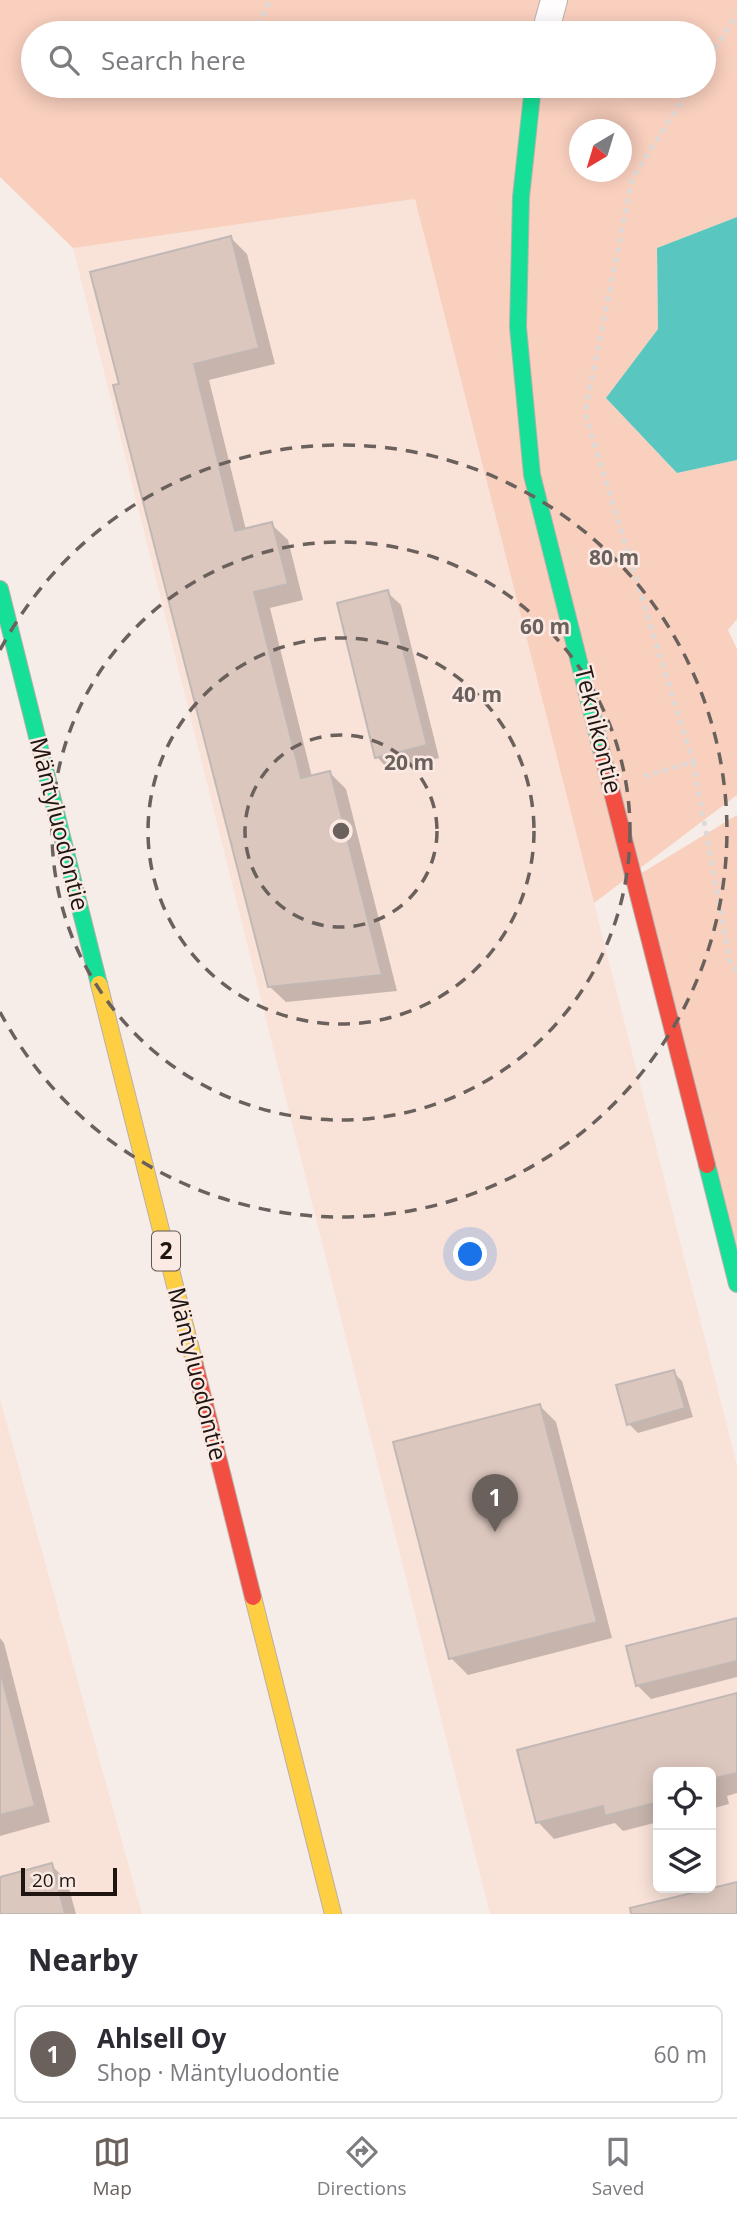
<!DOCTYPE html>
<html lang="en">
<head>
<meta charset="utf-8">
<style>
	:root { --surface:#fff; --page:#f2f2f3; --text:#2b2b33; --muted:#7c7c81; --line:#e1e1e2; --accent:#6a615d }
	body { margin:0; font-family:"Open Sans",sans-serif; background:var(--page); color:var(--text) }
	.controls { position:absolute; right:21px; bottom:21px; display:grid; overflow:hidden; border-radius:10px; box-shadow:0 4px 18px #0003 }
	.controls button { width:63px; height:63px; display:grid; place-items:center; padding:0; border:0; border-bottom:2px solid var(--line); background:var(--surface); color:var(--text); font:35px sans-serif }
	.compass { position:absolute; left:569px; top:119px; width:63px; height:63px; border-radius:50%; background:var(--surface); box-shadow:0 4px 18px #0003; rotate:218deg }
	.scale { position:absolute; left:21px; bottom:18px; width:96px; box-sizing:border-box; padding-left:7px; border:4px solid #1f1612; border-top:0; font-size:19px; line-height:24px; white-space:nowrap; color:#1f1612; -webkit-text-stroke:5px #fbeae4; paint-order:stroke }
	.you { position:absolute; left:471px; top:1255px; width:24px; height:24px; margin:-18px; border:5px solid #fff; border-radius:50%; background:#1a73e8; box-shadow:0 0 0 10px #1a73e833 }
	.badge { display:grid; place-items:center; width:46px; height:46px; border-radius:50%; background:var(--accent); color:#fff; font-size:23px; font-weight:700 }
	.pin { position:absolute; translate:-50% -58px; filter:drop-shadow(0 2px 4px #0008) }
	.pin::after { content:''; position:absolute; top:37px; width:24px; height:21px; background:inherit; clip-path:polygon(0 0,100% 0,50% 100%) }
	.list { margin:0; padding:0; list-style:none }
	h2 { display:flex; justify-content:space-between; align-items:center; height:91px; margin:0; padding:0 28px; font-size:30px }
	h2 small { font-size:23px; font-weight:400; color:var(--muted) }
	.list li { display:grid; grid-template-columns:46px 1fr auto; gap:21px; align-items:center; box-sizing:border-box; height:98px; margin:0 14px 14px; padding:0 14px; border:2px solid var(--line); border-radius:10px }
	.list b { display:block; font-size:26px; white-space:nowrap }
	.list p { margin:0; font-size:23px; white-space:nowrap; color:var(--muted) }
	.list em { font-size:23px; font-style:normal; color:var(--muted) }
	.icon { flex:none; width:38px; height:38px; fill:none; stroke:currentColor; stroke-width:2; stroke-linecap:round; stroke-linejoin:round }
	.map { position:relative; flex:none; width:737px; height:1914px; overflow:hidden }
	.search { position:absolute; background:var(--surface); box-shadow:0 4px 18px #0003; left:21px; right:21px; top:21px; height:77px; display:flex; align-items:center; gap:18px; box-sizing:border-box; padding:0 24px; border-radius:38px; color:var(--muted); font-size:26px }
	.sheet { height:203px; background:var(--surface) }
	nav { display:flex; justify-content:space-around; align-items:center; box-sizing:border-box; height:98px; border-top:2px solid var(--line); background:var(--surface); font-size:19px; color:var(--muted) }
	nav a { display:grid; justify-items:center; gap:4px }
	nav .on { color:var(--accent) }
	.map>svg:first-child { display:block }
</style>
</head>
<body>
<div class="map">
<svg width="737" height="1914" viewBox="0 0 737 1914">
	<rect width="100%" height="100%" fill="#f6ede9"/>
	<path fill="#f9e2d8" fill-rule="evenodd" d="M415,199L737,1465V1914H490L73,248ZM658,1772H711V1888H658Z
		M0,1399L142,1914H0Z"/>
	<path fill="#f9cfbe" fill-rule="evenodd" d="M0,0H737V217L657,248L658,329L606,398L677,473L737,460V619L728,630L737,649V795L594,903L415,199L73,248L0,177ZM33,33H704V86H33ZM580,130H622V172H580Z
		M737,815V1284L635,877Z"/>
	<path fill="#59c7c0" d="M737,217V460L677,473L606,398L658,329L657,248Z"/>
	<path fill="#0003" d="M231,238L247,254L275,364L209,380L246,530L271,524L288,540L303,600L270,608L312,777L330,773L346,789L397,991L286,1002L269,986L121,385Z
		M387,592L401,605L439,758L390,771L377,757Z
		M673,1372L682,1381L693,1417L638,1433L629,1424Z
		M540,1406L556,1422L612,1638L468,1675L451,1658Z
		M737,1620V1677L651,1699L637,1685Z
		M0,1638L4,1643L50,1822L0,1836Z
		M737,1695V1793L727,1796L729,1804L711,1809V1772H658V1822L623,1831L615,1823L554,1839L538,1822Z
		M51,1865L67,1881L76,1914H0V1879Z"/>
	<path fill="#dcc7be" stroke="#c1b8b5" stroke-width="2" d="M231,236L259,348L194,364L235,531L272,522L288,584L254,592L301,778L330,771L382,975L268,987L113,385L119,384L90,272Z
		M388,590L427,745L375,758L337,603Z
		M674,1370L685,1408L627,1425L616,1385Z
		M540,1404L597,1622L449,1659L393,1442Z
		M737,1618V1661L636,1686L626,1646Z
		M0,1670L35,1806L0,1815Z
		M737,1693V1773L711,1779L714,1788L711,1789V1772H658V1802L605,1816L603,1806L536,1823L517,1750Z
		M52,1863L65,1914H0V1877Z
		M737,1882V1914H631L630,1908Z"/>
	<g fill="none" stroke-linecap="round" stroke-linejoin="round">
		<defs>
			<path id="street" d="M545,33L554,0"/>
			<path id="fast" d="M533,86L521,197L518,327L532,475L602,753
				M0,589L99,984
				M707,1165L737,1284"/>
			<path id="slow" d="M99,984L195,1365
				M253,1597L333,1914"/>
			<path id="jam" d="M602,753L707,1165
				M195,1365L253,1597"/>
		</defs>
		<use href="#street" stroke="#b9b0ac" stroke-width="28"/>
		<use href="#fast" stroke="#b9b0ac" stroke-width="18"/>
		<use href="#slow" stroke="#b9b0ac" stroke-width="18"/>
		<use href="#jam" stroke="#b9b0ac" stroke-width="18"/>
		<path stroke="#dcd9d7" stroke-width="4.5" stroke-dasharray="5 5" stroke-linecap="butt" d="M252,33L271,0
			M704,66L737,14
			M693,762L730,962L737,971
			M644,776L693,762L585,414L632,179L691,86"/>
		<use href="#street" stroke="#fefcfc" stroke-width="26"/>
		<use href="#fast" stroke="#16e098" stroke-width="16"/>
		<use href="#slow" stroke="#ffcf43" stroke-width="16"/>
		<use href="#jam" stroke="#f24e42" stroke-width="16"/>
	</g>
	<g fill="none" stroke="#6a615d" stroke-width="3.5" stroke-dasharray="12 9">
		<circle cx="341" cy="831" r="96"/>
		<circle cx="341" cy="831" r="193"/>
		<circle cx="341" cy="831" r="289"/>
		<path d="M0 650A386 386 0 1 1 0 1012"/>
	</g>
	<g text-anchor="middle" stroke-width="5" stroke-linejoin="round" paint-order="stroke">
		<rect fill="#fbeae4" stroke="#615651" stroke-width="2" x="152" y="1231.5" width="28" height="39" rx="5"/>
		<g font-size="23" font-weight="bold" fill="#1f1612">
			<text x="166" y="1259">2</text>
		</g>
		<g font-size="24" fill="#1f1612" stroke="#fbeae4">
			<text transform="translate(598 730) rotate(76)" y="8">Teknikontie</text>
			<text transform="translate(59 824) rotate(76)" y="8">Mäntyluodontie</text>
			<text transform="translate(197 1374) rotate(76)" y="8">Mäntyluodontie</text>
		</g>
	</g>
	<circle cx="341" cy="831" r="10" fill="#6a615d" stroke="#fbeae4" stroke-width="3.5"/>
	<g font-size="21" text-anchor="middle" font-weight="bold" fill="#6a615d" stroke="#fbeae4" stroke-width="5" stroke-linejoin="round" paint-order="stroke">
		<text x="614" y="565">80 m</text>
		<text x="545" y="634">60 m</text>
		<text x="477" y="702">40 m</text>
		<text x="409" y="770">20 m</text>
	</g>
</svg>
<div class="controls">
<button><svg class="icon" aria-label="locate" viewBox="0 0 24 24"><circle cx="12" cy="12" r="6"/><path d="M12 2v4M12 18v4M2 12h4M18 12h4"/></svg></button>
<button><svg class="icon" aria-label="layers" viewBox="0 0 24 24"><path d="M12 4l9 5-9 5-9-5zM3 14l9 5 9-5"/></svg></button>
</div>
<svg class="compass" viewBox="-18 -18 36 36"><path d="M0-13l5 13h-10z" fill="#e53935"/><path d="M0 13l5-13h-10z" fill="#7c7c81"/></svg>
<div class="scale">20 m</div>
<div class="you"></div>
<div class="pin badge" style="left:495px;top:1532px">1</div>
<div class="search"><svg class="icon" aria-label="search" viewBox="0 0 24 24"><circle cx="10" cy="10" r="6"/><path d="M15 15l6 6"/></svg>Search here</div>
</div>
<section class="sheet">
<h2>Nearby<small></small></h2>
<ul class="list">
<li><span class="badge">1</span><div><b>Ahlsell Oy</b><p>Shop · Mäntyluodontie</p></div><em>60 m</em></li>
</ul>
</section>
<nav>
<a class="on"><svg class="icon" aria-label="map" viewBox="0 0 24 24"><path d="M3 6l6-2 6 2 6-2v14l-6 2-6-2-6 2zM9 4v14M15 6v14"/></svg>Map</a>
<a><svg class="icon" aria-label="directions" viewBox="0 0 24 24"><path d="M12 3l9 9-9 9-9-9zM9 14v-3h6M13 9l2 2-2 2"/></svg>Directions</a>
<a><svg class="icon" aria-label="saved" viewBox="0 0 24 24"><path d="M7 4h10v16l-5-4-5 4z"/></svg>Saved</a>
</nav>
</body>
</html>
